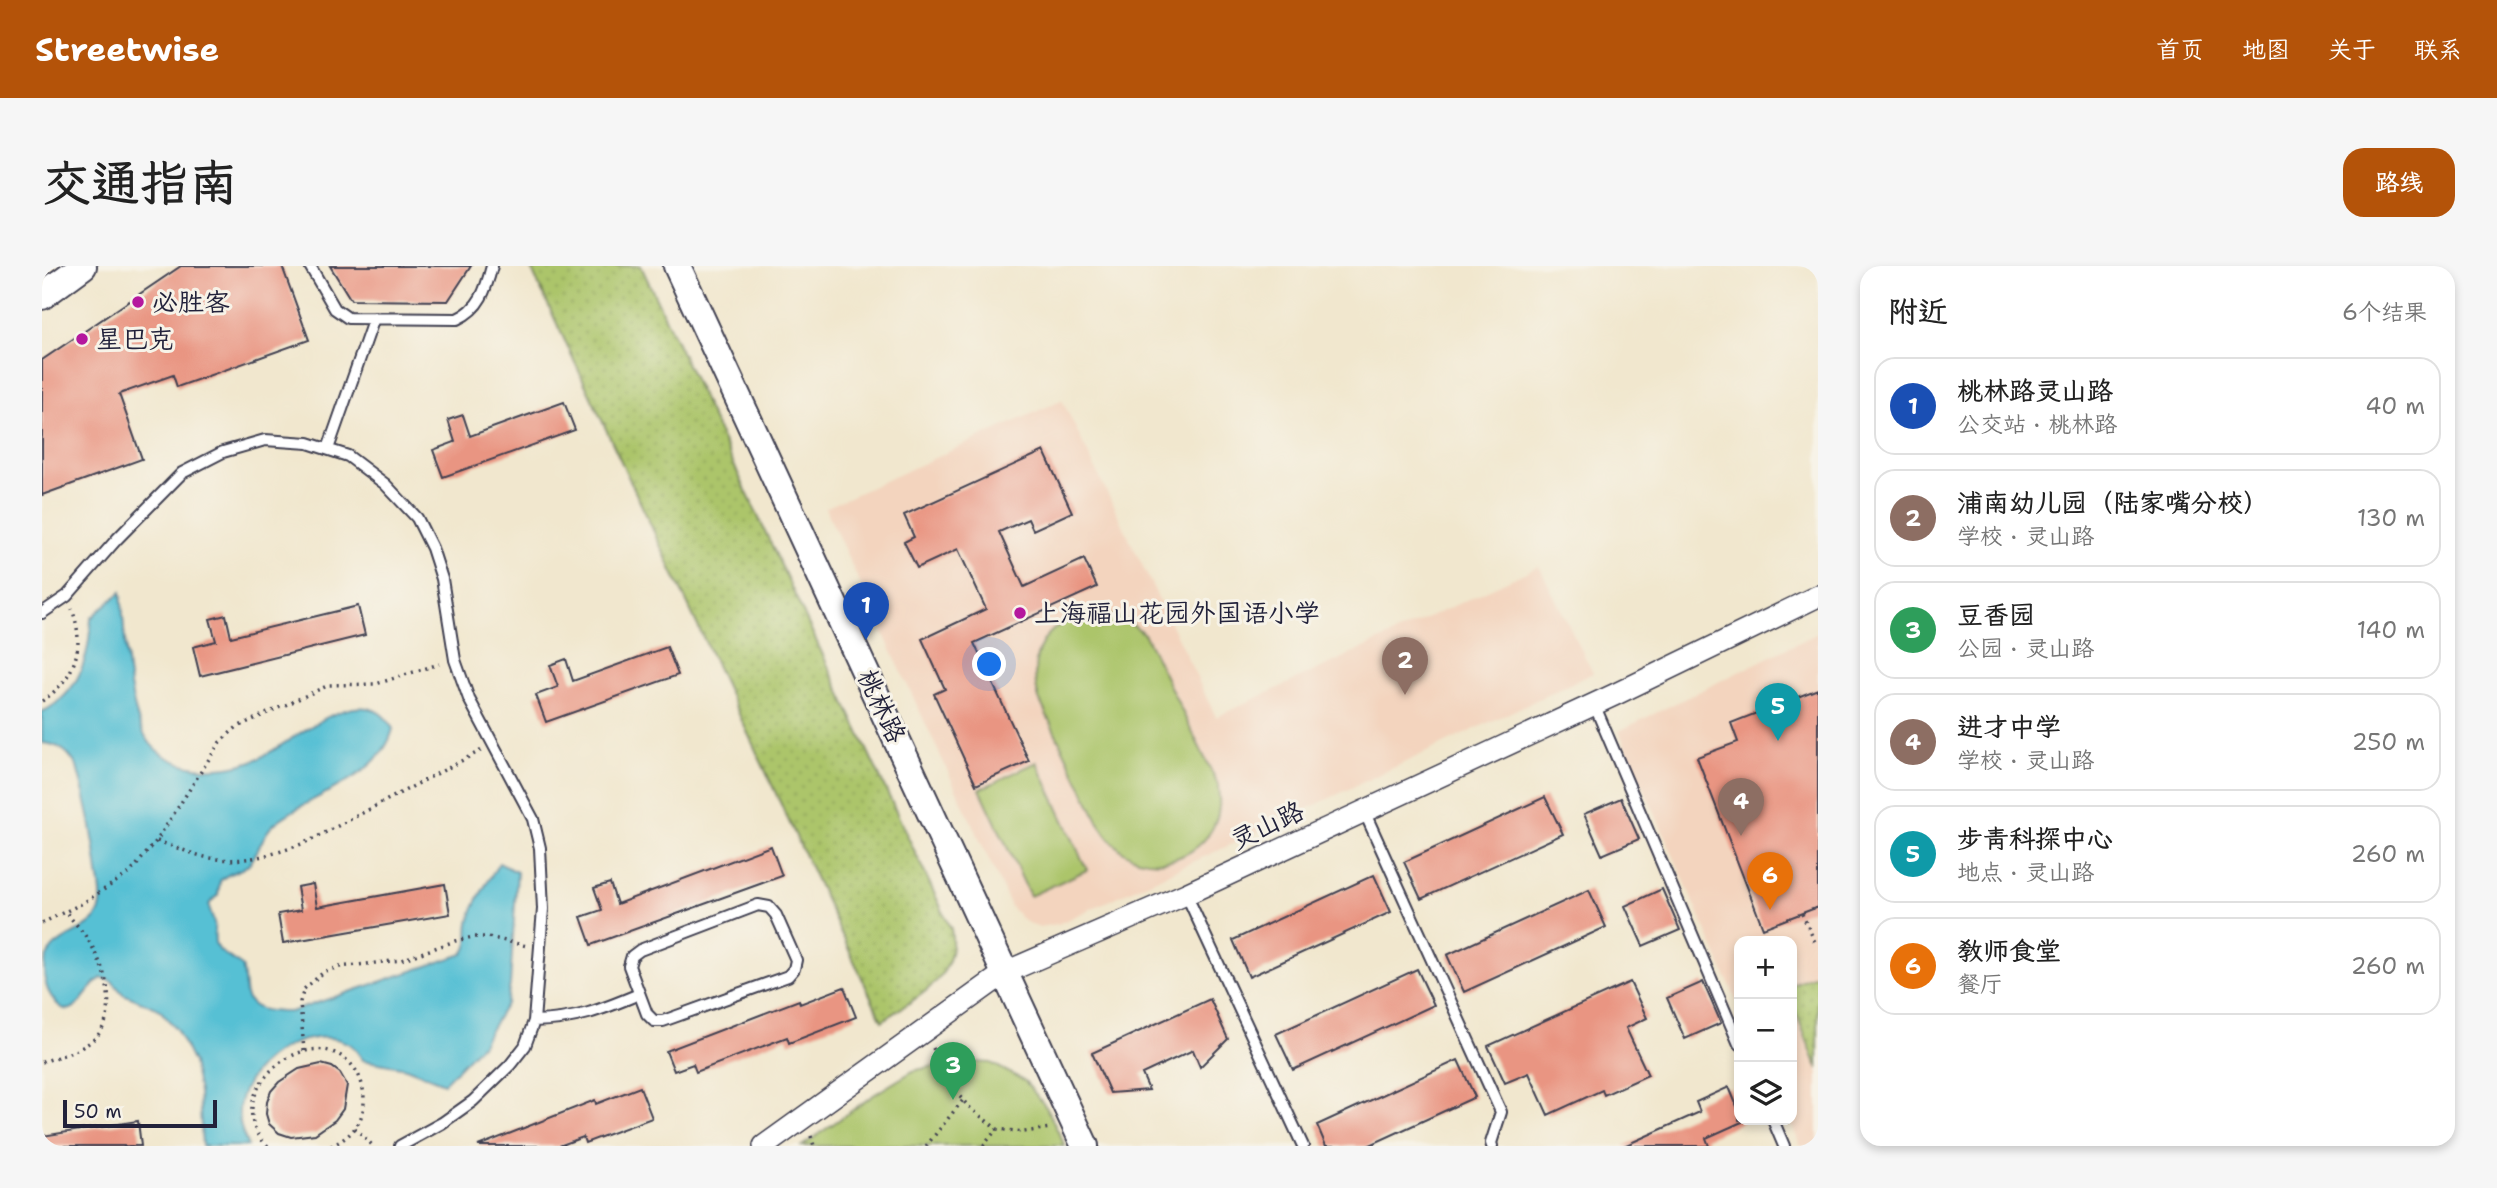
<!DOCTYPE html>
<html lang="zh">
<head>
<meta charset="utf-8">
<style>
	:root { --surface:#fff; --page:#f6f6f6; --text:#222; --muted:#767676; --line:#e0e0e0; --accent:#b45309 }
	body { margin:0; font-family:"Shantell Sans","LXGW WenKai TC",sans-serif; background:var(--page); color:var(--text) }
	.controls { position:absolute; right:21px; bottom:21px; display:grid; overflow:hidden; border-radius:14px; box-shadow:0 4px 10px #0003 }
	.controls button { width:63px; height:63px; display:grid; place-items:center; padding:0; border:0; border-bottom:2px solid var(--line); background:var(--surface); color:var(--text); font:35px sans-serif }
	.scale { position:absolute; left:21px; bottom:18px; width:154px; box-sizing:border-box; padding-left:7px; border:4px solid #22223b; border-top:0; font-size:19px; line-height:24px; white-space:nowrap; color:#22223b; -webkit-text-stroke:5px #f7f3e8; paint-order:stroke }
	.you { position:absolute; left:948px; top:399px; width:24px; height:24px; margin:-18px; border:5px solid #fff; border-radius:50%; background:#1a73e8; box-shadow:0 0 0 10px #1a73e833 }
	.badge { display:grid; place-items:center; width:46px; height:46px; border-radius:50%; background:var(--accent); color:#fff; font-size:23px; font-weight:700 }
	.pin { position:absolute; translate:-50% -58px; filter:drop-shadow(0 2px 4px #0008) }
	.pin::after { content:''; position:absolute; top:37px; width:24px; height:21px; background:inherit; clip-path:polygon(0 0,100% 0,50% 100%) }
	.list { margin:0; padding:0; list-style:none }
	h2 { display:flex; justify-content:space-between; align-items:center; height:91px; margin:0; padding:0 28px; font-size:30px }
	h2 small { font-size:23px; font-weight:400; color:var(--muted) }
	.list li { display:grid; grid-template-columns:46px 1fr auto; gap:21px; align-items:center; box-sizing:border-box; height:98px; margin:0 14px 14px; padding:0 14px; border:2px solid var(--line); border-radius:21px }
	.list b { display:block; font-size:26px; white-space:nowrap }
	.list p { margin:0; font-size:23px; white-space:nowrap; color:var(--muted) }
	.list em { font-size:23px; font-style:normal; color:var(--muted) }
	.icon { flex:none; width:38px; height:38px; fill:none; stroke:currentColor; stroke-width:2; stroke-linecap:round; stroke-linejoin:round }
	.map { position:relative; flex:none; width:1776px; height:880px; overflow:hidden; border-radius:21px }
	header { display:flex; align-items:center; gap:42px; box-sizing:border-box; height:98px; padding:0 35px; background:var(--accent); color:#fff }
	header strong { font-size:33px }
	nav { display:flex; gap:38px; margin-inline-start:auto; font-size:24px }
	.intro { display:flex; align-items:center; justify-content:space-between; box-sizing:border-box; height:168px; padding:0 42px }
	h1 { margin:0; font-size:49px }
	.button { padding:18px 32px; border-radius:21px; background:var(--accent); color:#fff; font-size:24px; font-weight:700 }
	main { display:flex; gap:42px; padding:0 42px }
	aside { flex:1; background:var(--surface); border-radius:21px; box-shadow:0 4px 10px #0003 }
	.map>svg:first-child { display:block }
</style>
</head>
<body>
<header>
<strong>Streetwise</strong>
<nav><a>首页</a><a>地图</a><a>关于</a><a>联系</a></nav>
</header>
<div class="intro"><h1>交通指南</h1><a class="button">路线</a></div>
<main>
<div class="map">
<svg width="1776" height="880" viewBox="0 0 1776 880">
	<defs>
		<pattern id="grass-dots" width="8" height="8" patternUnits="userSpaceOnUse" patternTransform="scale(1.75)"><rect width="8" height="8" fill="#acc56b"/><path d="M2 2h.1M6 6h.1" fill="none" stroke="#94a95e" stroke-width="1.8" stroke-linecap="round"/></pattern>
	</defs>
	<rect width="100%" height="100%" fill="#f7f3e8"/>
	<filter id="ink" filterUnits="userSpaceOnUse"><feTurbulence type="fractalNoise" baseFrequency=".0143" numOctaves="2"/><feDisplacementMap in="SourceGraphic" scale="14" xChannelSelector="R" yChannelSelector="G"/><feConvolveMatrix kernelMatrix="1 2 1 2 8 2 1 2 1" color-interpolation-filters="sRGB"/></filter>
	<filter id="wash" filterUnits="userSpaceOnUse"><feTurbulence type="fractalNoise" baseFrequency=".00686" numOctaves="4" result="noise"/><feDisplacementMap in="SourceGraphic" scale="28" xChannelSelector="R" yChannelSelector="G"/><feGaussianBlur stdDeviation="1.57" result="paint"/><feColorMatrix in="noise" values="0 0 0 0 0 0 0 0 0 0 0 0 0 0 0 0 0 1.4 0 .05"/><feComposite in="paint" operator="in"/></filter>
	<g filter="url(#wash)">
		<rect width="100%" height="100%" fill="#f1e7ce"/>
		<path fill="#f3d4be" d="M1020,134L1174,451L1497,300L1551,407L1227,561L1016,658L996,661L982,655L969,641L783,242Z
			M1776,367V880H1759L1747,854H1750V675H1697V740L1577,465Z"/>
		<path fill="url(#grass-dots)" stroke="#677453" stroke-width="2" d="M488,0H599L909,663C918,713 875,730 840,755Z
			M1776,708V803L1750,736V718Z"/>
		<path fill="#acc56b" stroke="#677453" stroke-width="2" d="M1050,346C1072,348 1087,353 1103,369L1176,519C1176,526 1178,534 1177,541C1173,584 1120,610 1083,587C1072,580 1065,570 1058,559L997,433C984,385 1003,357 1050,346Z
			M995,496L1045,604L988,630L938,523Z
			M913,795L949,797L983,815L1004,841L1023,880H760L833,828L871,805Z"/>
		<path fill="#57c0d4" stroke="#3c7188" stroke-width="2" d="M79,326C83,364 84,448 108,477C117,489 131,495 144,499C166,505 192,502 213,494C250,479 321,406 351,463C337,515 269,527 232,558C219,569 217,588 206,599C197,606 186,606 178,615L176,629L168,637L167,641L172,657L173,677L178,685L200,700C202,708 202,714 203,723C204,746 230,746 248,746L421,688C429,679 425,668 427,657C432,635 446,616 457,597L475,606L468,719L464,738L439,779L402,817L364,802L321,794C317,789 313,781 307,778C264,754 195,801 197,849C197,860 202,870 206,880H160L157,826L151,797L135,764L117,743L81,728L70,715L60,712C43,720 32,766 9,730C4,722 2,713 2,704C3,665 54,672 59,639C60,629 58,617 56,607C52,570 45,536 35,501C27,486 17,478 0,477V446C38,427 47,392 49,352Z"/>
		<g id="blocks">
			<path fill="#e99582" d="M139,0H240L267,74L135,121L131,109L77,128L100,193L0,229V94Z
				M288,0H429L406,35L309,34Z
				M522,136L533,164L401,211L391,184L413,176L406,154L421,149L428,170Z
				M1002,185L1030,246L991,264L986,253L957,266L982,321L1042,293L1055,321L932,377L987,495L934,519L892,428L903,423L880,373L944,343L916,283L875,302L862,276L872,271L862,249Z
				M316,340L323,369L158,410L151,381L174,375L168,353L184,349L189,371Z
				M625,381L636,409L504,456L494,429L516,421L508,399L524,393L531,415Z
				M1776,423V641L1721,662L1655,491L1696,476L1689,457Z
				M1503,531L1521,568L1379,633L1362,596Z
				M1579,532L1597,573L1560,589L1542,548Z
				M729,580L740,610L549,679L539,651L560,644L552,622L568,617L575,638Z
				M1332,609L1349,646L1207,711L1191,674Z
				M271,618L275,641L403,618L408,648L241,677L236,648L259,644L255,621Z
				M1620,623L1638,664L1601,680L1583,640Z
				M1547,624L1564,661L1422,726L1405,689Z
				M1375,703L1392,739L1251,804L1234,768Z
				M1588,716L1605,752L1584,762L1606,809L1562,829L1560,824L1506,849L1487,807L1463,817L1446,780Z
				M1661,716L1679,757L1643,773L1625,732Z
				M802,721L814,751L747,777L745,771L654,806L651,798L632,805L624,785L757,734L758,738Z
				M1168,733L1186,773L1158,801L1151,784L1100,808L1107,824L1068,827L1050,787Z
				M1416,794L1433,831L1326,880H1284L1275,859Z
				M279,798L290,801L298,807L305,819L301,843L293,854L273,868L249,871L237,867L227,858L224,848L225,836L229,825L237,816L257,803Z
				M598,821L610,852L543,877L541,871L517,880H436L553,834L554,838Z
				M1687,821L1697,845V854L1702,855L1664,872L1667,880H1582L1658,846L1654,836Z
				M96,855L99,880H0V870Z"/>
		</g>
	</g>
	<g filter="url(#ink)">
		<use href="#blocks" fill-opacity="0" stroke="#414051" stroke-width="2"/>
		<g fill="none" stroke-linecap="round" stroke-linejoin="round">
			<defs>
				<path id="service" d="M268,0L293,43L306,52L415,53C438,43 444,23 450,0
					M286,183L332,52
					M0,347L25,330L75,273L140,207L181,186L223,174L266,177L306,190L343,218L375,252L390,282L400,313L413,394L427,433L491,553L498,582L501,643L492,755L483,780L468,799L431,835L400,857L358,880
					M1552,438L1697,778
					M1322,545L1459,846L1449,877L1450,880
					M1144,628L1261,880
					M716,639L727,641L734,649L754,694L752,703L746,710L621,755H612L605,748L587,700L590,690L598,684Z
					M492,755C534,754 559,744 597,728
					M1731,854L1742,880"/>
				<path id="minor" d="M722,880L964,706L1144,628L1572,429L1776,330"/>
				<path id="tertiary" d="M635,0L1043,880
					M0,30L41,0"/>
			</defs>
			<use href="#service" stroke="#414051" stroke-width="14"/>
			<use href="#minor" stroke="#414051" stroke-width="24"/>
			<use href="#tertiary" stroke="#414051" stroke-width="30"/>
			<path stroke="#414051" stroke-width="3.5" stroke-dasharray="2 5" stroke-linecap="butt" d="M0,435C33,413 44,381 30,343
				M115,575C131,580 147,587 163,591C200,599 237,588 271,573L440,484
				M1760,648L1773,676L1776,675
				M0,657L41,637L89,606L115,574L178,476L195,461L287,419L334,418L397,398
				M891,782L911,823L927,841L955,863L982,866L1009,862
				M262,785L258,736L262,723L283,705L298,701L359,694L413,675L431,671H446L485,680
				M0,796C18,790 40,785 54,771C79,746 62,696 44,671C38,662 30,654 23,645
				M313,862L331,880
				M769,870L772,880
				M226,880C174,835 259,752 307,796C318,807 322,820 322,835C322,856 308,872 289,880
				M884,880L921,834
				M941,880L955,863"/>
			<use href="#service" stroke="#fff" stroke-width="10"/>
			<use href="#minor" stroke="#fff" stroke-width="21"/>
			<use href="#tertiary" stroke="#fff" stroke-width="26"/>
		</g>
	</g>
	<g fill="#b5179e" stroke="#f7f3e8" stroke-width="2.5">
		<circle cx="96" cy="36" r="7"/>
		<circle cx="40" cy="73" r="7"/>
		<circle cx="978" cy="347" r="7"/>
	</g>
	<g text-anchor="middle" stroke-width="6" stroke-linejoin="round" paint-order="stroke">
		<g font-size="26" fill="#22223b" stroke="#f7f3e8" text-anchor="start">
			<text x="110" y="45">必胜客</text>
			<text x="54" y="82">星巴克</text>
			<text x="992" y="356">上海福山花园外国语小学</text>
		</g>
		<g font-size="26" fill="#22223b" stroke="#f7f3e8">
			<text transform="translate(840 440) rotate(65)" y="9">桃林路</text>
			<text transform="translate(1225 559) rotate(-25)" y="9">灵山路</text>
		</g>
	</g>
</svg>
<div class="controls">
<button>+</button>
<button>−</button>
<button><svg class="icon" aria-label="layers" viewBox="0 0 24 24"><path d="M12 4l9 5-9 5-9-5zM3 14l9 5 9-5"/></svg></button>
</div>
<div class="scale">50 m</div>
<div class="you"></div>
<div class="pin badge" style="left:824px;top:374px;background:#1a4fb4">1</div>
<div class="pin badge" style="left:1363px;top:429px;background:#8d6e63">2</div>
<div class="pin badge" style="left:911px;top:834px;background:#2e9e5b">3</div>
<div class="pin badge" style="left:1699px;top:570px;background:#8d6e63">4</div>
<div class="pin badge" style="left:1736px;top:475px;background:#0f9aa8">5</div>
<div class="pin badge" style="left:1728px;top:644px;background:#e8710a">6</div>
</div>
<aside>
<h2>附近<small>6个结果</small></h2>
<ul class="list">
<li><span class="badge" style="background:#1a4fb4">1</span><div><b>桃林路灵山路</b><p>公交站 · 桃林路</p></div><em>40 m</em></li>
<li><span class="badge" style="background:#8d6e63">2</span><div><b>浦南幼儿园（陆家嘴分校）</b><p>学校 · 灵山路</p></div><em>130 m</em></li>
<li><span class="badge" style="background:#2e9e5b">3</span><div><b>豆香园</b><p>公园 · 灵山路</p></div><em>140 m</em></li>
<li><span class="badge" style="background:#8d6e63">4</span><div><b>进才中学</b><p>学校 · 灵山路</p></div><em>250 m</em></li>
<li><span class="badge" style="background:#0f9aa8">5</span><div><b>步青科探中心</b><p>地点 · 灵山路</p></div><em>260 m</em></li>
<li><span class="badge" style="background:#e8710a">6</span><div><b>教师食堂</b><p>餐厅</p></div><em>260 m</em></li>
</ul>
</aside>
</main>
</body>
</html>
